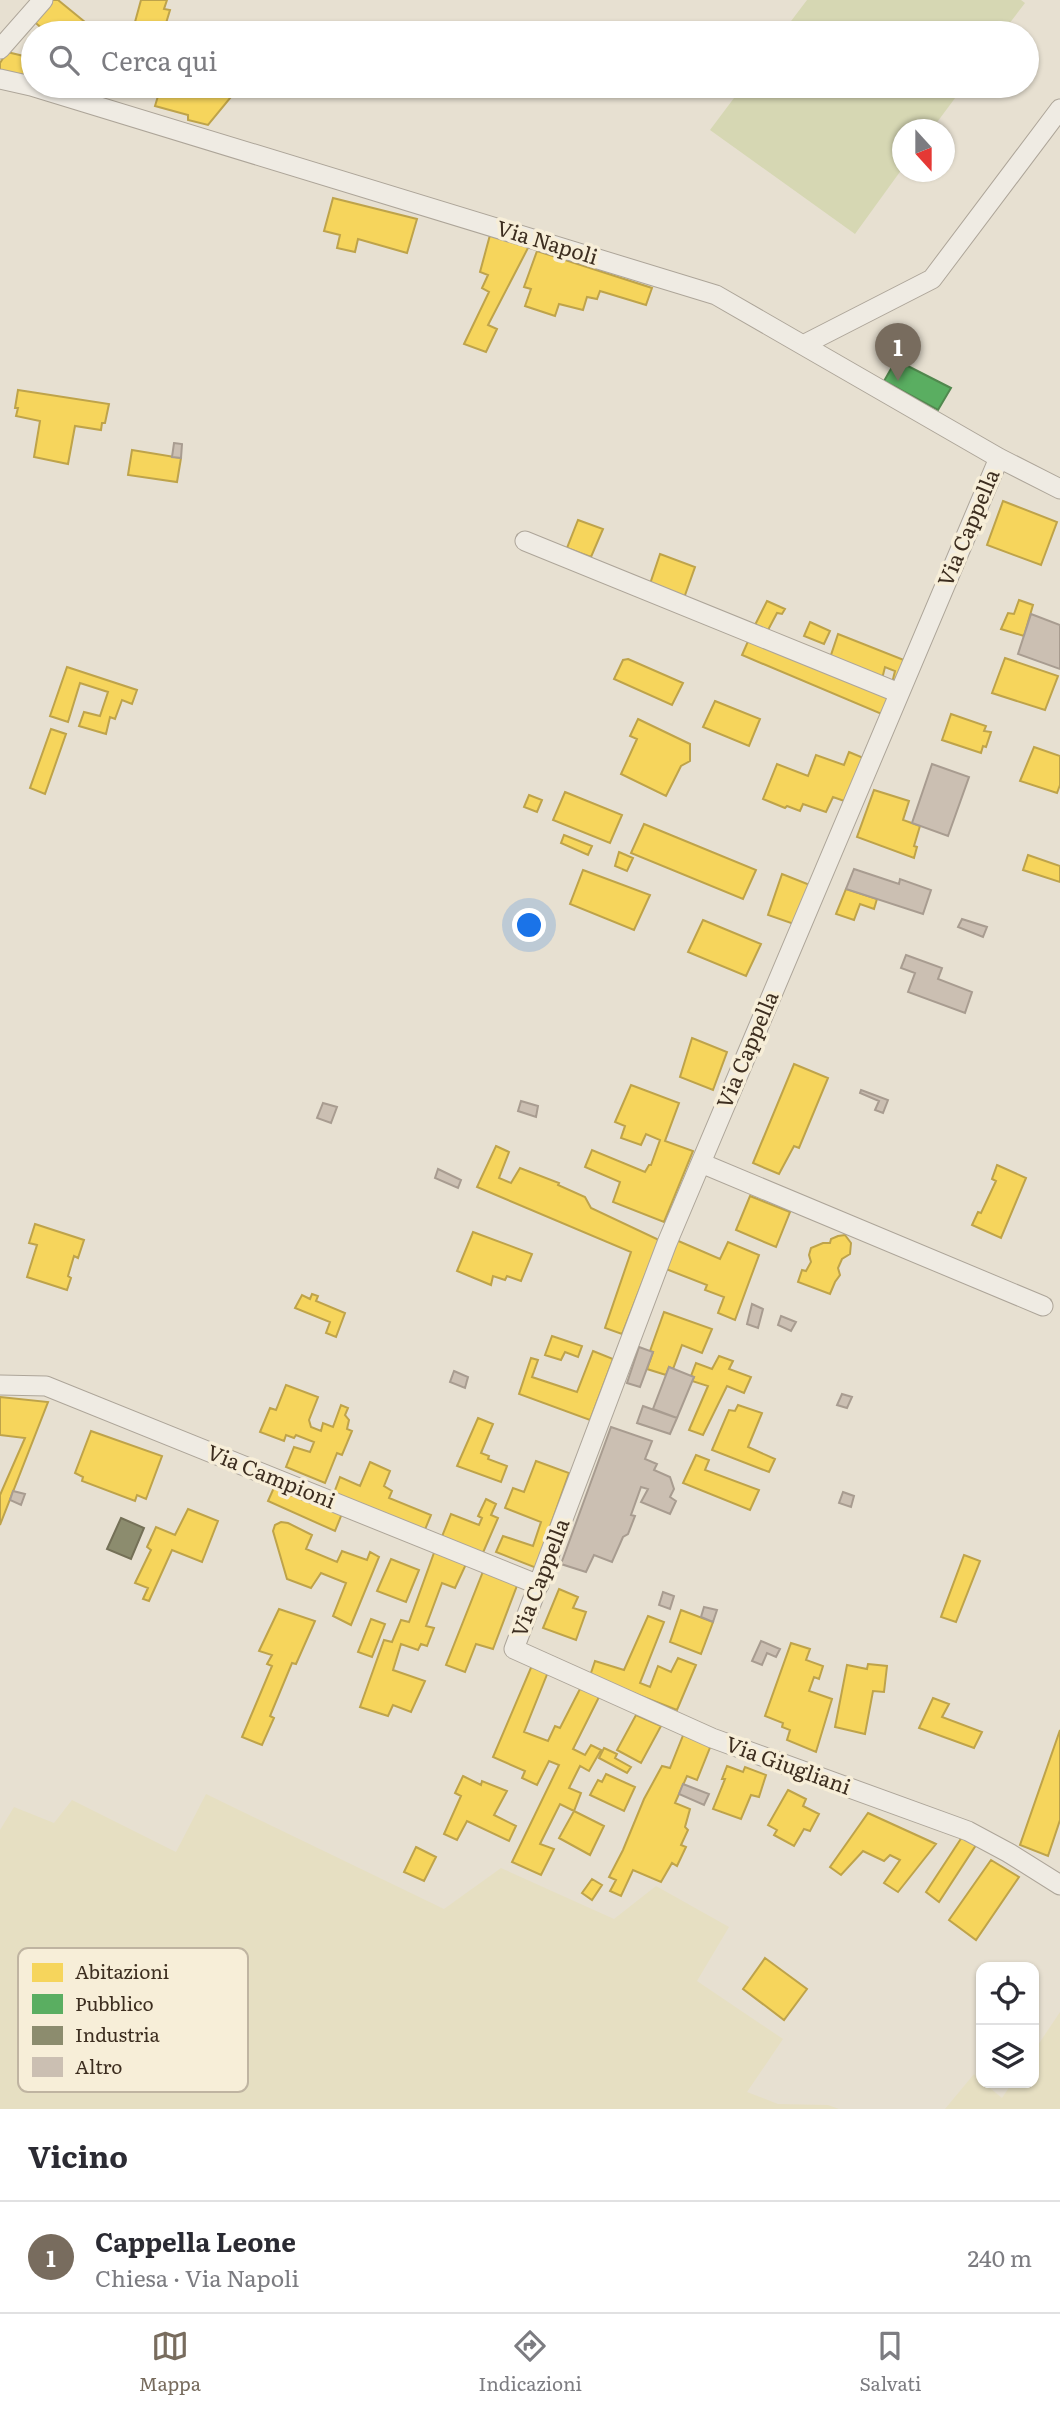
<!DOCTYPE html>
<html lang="it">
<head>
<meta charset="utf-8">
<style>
	:root { --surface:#fff; --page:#f7f7f7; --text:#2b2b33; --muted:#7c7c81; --line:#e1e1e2; --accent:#786c5e }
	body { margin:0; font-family:Literata,serif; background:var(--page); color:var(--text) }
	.controls { position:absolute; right:21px; bottom:21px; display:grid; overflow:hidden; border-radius:14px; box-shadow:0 2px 5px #0004 }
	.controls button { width:63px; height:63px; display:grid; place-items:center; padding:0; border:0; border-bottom:2px solid var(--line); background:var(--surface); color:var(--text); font:35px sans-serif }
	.compass { position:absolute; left:892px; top:119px; width:63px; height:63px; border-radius:50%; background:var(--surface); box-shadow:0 2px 5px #0004; rotate:159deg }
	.you { position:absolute; left:530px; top:926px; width:24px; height:24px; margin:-18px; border:5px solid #fff; border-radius:50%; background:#1a73e8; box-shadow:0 0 0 10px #1a73e833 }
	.badge { display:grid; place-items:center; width:46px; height:46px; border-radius:50%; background:var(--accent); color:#fff; font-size:23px; font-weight:700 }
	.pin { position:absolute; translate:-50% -58px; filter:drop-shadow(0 2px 4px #0008) }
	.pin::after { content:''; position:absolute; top:37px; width:24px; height:21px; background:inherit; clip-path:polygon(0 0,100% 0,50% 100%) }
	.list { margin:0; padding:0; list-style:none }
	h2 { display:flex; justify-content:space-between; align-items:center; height:91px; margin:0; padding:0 28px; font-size:30px }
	h2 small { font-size:23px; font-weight:400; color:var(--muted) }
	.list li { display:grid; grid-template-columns:46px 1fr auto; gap:21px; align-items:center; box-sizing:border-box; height:112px; padding:0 28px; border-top:2px solid var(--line) }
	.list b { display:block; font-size:26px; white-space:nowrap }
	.list p { margin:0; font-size:23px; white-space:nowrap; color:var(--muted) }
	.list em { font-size:23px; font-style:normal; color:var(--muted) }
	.icon { flex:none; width:38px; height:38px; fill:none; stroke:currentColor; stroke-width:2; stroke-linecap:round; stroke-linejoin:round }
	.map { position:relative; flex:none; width:1060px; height:2109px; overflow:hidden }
	.search { position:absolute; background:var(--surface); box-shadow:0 2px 5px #0004; left:21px; right:21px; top:21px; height:77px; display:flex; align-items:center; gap:18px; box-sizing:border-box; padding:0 24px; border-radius:38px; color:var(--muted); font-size:26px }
	.sheet { height:203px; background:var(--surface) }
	nav { display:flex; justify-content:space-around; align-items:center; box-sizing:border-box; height:98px; border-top:2px solid var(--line); background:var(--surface); font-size:19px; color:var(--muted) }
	nav a { display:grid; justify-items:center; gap:4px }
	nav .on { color:var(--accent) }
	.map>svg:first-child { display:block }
</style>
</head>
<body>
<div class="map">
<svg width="1060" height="2109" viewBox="0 0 1060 2109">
	<rect width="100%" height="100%" fill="#e7e0d1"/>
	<path fill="#e6dfc2" d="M206,1794L444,1909L501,1868L614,1919L656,1886L729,1927L697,1981L783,2039L747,2092L778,2104L828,2105L839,2109H0V1830L14,1807L54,1823L72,1800L176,1852Z
		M1060,2012V2109H945L974,2074L981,2083H984L1002,2098L1012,2083H1034V2051Z"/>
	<path fill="#d6d7b3" d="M807,0H1021L1025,3L1002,33H782Z
		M743,86H964L932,129L902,130V169L855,234L710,130Z"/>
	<path fill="#f6d55c" stroke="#bea34a" stroke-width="2" d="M46,0H58L96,31L94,33H69L61,28L46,32L30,18Z
		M141,0H167L164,9L170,10L163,33H132Z
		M7,52L28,57L29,53L33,54V79L0,71V63Z
		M161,86H240L208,125L188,120V115L155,106Z
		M333,198L417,219L407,253L358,239L355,252L337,248L340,235L324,231Z
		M490,235L529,246L488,325L497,329L486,352L464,344L489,292L482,288L488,275L480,272Z
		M537,251L652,288L646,305L600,291L597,299L587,297L583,310L559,304L555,316L525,306L531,289L524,287Z
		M18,390L109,404L105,423H102L101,430L75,426L68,464L34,457L40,421L16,416L18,408H15Z
		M132,450L181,458L177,482L128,475Z
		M1003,501L1057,522L1041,565L987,545Z
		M578,520L603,529L591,557L567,548Z
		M660,554L695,567L684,598L650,584Z
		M1019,600L1033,605L1024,636L1001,629L1008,613L1014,614Z
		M767,601L785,609L782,614L777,613L767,632L754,627Z
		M810,622L830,631L824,644L804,636Z
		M838,634L909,662L899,685L892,683L895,671L885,667L882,679L830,658Z
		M749,639L891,697L884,715L742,655Z
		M1005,658L1058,676L1045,710L992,693Z
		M628,659L683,683L672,705L614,679L623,660Z
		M67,667L137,690L132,704L122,700L115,719L110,717L106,734L79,726L84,712L100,716L108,692L80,683L68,722L50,716Z
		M715,701L760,719L749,746L703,727Z
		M951,714L986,726L984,731L991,732L986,747L983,746L981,753L942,740Z
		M638,719L690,744V761L681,766L666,796L621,774L637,739L630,736Z
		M51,729L66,734L45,794L30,788Z
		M1034,747L1060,756V785L1057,793L1020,781Z
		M849,752L866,759L850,803L833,797L826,812L803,804L800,811L787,806L785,808L763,799L777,764L808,776L816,755L844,765Z
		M874,790L909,801L903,820L920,826L914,846L917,847L914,858L857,837Z
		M565,792L622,815L610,843L553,820Z
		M529,795L542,800L537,812L524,807Z
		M644,824L756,870L743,899L631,853Z
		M564,835L592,846L588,855L561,843Z
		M619,852L633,858L627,871L615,866Z
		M1028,855L1060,866V882L1023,870Z
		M583,870L650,895L634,930L570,904Z
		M782,874L810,885L794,924L768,915Z
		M846,889L877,899L874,909L860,904L854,920L836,914Z
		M703,920L761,944L746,976L688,952Z
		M692,1038L727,1052L713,1090L680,1077Z
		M794,1064L828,1078L799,1148L794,1146L779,1174L753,1163Z
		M631,1085L679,1103L665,1141L693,1151L664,1222L613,1202L620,1182L585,1167L592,1150L645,1172L649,1165H651L660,1140L646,1134L641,1145L621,1138L625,1126L615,1122Z
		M496,1146L509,1152L499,1178L511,1183L520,1168L559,1183L558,1185L585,1197L591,1208L659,1240L622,1334L605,1328L631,1252L477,1187Z
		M997,1165L1026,1178L1001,1238L972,1225L978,1212L981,1213L996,1181L992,1179Z
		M750,1196L790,1212L776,1247L736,1230Z
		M35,1224L84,1240L78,1258L74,1256L68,1276L71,1278L67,1290L27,1277L37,1245L29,1243Z
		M473,1232L532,1254L521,1281L507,1276L505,1280L493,1276L491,1285L457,1271Z
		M845,1235L851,1243L850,1254L842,1259L838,1268L840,1275L835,1282L830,1294L798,1282L802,1270L806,1271L811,1262L809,1255L811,1248L823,1243H830L831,1239L838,1236Z
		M676,1240L720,1259L728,1242L759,1255L735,1320L718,1313L724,1297L705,1290L707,1285L666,1269Z
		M312,1294L318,1296L316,1301L345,1313L336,1337L326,1333L330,1322L295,1308L302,1295L310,1299Z
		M664,1312L712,1329L702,1353L682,1345L673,1369L669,1367L666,1375L647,1369L653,1352L650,1351Z
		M552,1336L582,1346L578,1357L565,1352L561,1360L545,1355Z
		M593,1351L613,1359L590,1420L519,1394L531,1358L538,1360L532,1377L577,1392Z
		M719,1356L733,1361L729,1369L751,1377L744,1393L727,1386L703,1435L689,1430L708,1386L692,1381L694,1377L691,1376L696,1363L712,1369Z
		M286,1385L318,1397L309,1420L311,1427L321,1431L323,1423L333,1427L341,1405L348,1408L345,1415L349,1420L347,1429L352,1431L342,1455L337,1453L325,1483L286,1467L294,1447L310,1452L314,1442L296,1435L294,1438L286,1435L284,1441L260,1432L270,1408L276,1410Z
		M0,1397L48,1402L0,1525V1495L25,1438L0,1435Z
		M738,1405L762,1413L748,1447L775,1459L769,1472L712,1450L729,1410L735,1411Z
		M478,1418L493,1424L481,1453L489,1456L488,1459L507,1466L501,1482L457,1466Z
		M91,1431L162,1456L146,1499L137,1495L135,1501L82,1481L83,1477L75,1473Z
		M696,1455L709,1460L705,1470L759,1490L750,1510L683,1483Z
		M536,1461L569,1473L551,1524H553L539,1569L496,1552L503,1536L533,1546L541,1522L505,1508L513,1488L524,1492Z
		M370,1462L390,1471L384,1486L392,1491L389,1498L431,1515L424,1532L334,1493L340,1477L360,1486Z
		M276,1483L343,1511L335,1531L268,1501Z
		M486,1499L496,1504L491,1515L498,1518L482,1555L441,1539L451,1514L479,1525L482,1518L478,1516Z
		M188,1509L218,1521L202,1562L172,1550L149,1601L143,1599L148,1588L135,1583L151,1550L147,1547L156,1527L175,1535Z
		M281,1522L288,1523L312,1535L306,1549L337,1562L342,1551L367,1560L370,1552L379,1557L351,1625L333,1616L346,1583L321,1573L311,1588L287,1579L273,1531L275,1525Z
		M435,1550L467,1562L455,1588L442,1583L426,1626L434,1628L427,1646L421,1644L418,1650L401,1644L393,1670L425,1681L411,1712L393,1705L388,1716L360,1707L384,1640L392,1642L401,1620L409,1622Z
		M964,1555L980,1561L956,1622L941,1617Z
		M391,1559L419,1570L406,1602L377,1591Z
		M484,1569L518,1583L493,1649L476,1644L465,1672L446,1665Z
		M559,1589L578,1597L573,1608L586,1612L576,1640L543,1628Z
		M279,1609L315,1621L296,1664L292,1663L270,1716L274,1718L262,1745L242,1737L272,1666L267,1664L272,1655L259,1651Z
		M681,1610L713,1622L701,1654L670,1642Z
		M648,1616L664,1622L640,1683L650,1687L658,1666L671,1672L678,1658L696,1665L677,1710L590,1676L595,1661L624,1670Z
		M371,1619L385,1624L372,1657L358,1652Z
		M791,1643L810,1649L806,1660L823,1666L819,1679L814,1677L809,1691L832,1699L816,1752L787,1740L790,1730L782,1727L783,1723L765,1716Z
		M533,1663L548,1672L524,1732L548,1741L555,1726L560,1728L582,1685L601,1693L573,1749L585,1755L591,1745L601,1750L589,1771L580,1766L569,1788L581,1793L574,1811L560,1804L540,1844L554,1849L541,1875L512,1862L559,1765L549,1761L537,1785L522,1778L525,1771L493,1757Z
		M868,1664L887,1666L884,1692L873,1691L865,1734L835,1727L847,1665L867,1669Z
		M933,1698L949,1704L942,1717L982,1732L974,1748L919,1728Z
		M636,1715L661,1726L641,1763L617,1750Z
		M1060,1730V1820L1048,1856L1020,1845Z
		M684,1733L711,1745L697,1780L687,1776L675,1803L690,1809L685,1827L688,1830L681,1845L686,1847L677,1866L672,1863L661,1882L633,1870L621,1896L610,1891L616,1880L609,1877L623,1850L644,1799L662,1766L670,1768Z
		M604,1748L617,1754L615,1758L631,1767L627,1773L599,1758Z
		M727,1766L743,1772L745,1767L766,1775L759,1797L751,1795L741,1819L713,1809L725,1779H722Z
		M606,1774L635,1787L624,1811L590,1795L598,1780L602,1782Z
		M463,1776L481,1785L482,1781L507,1791L494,1815L516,1826L509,1841L467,1821L457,1840L444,1834L461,1796L455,1793Z
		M788,1790L806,1799L803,1806L819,1814L810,1831L804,1829L794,1846L774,1835L777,1830L768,1825Z
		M574,1811L604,1826L590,1855L559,1838Z
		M868,1813L936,1844L898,1892L884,1883L900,1860L890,1855L884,1861L863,1851L841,1875L830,1867Z
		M964,1834L978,1842L939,1902L926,1892Z
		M416,1847L436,1857L424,1881L404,1872Z
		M991,1860L1019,1877L976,1940L949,1920Z
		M592,1879L602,1885L592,1900L582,1893Z
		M765,1958L807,1989L784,2020L743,1989Z"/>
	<path fill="#5aae61" stroke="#51884e" stroke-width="2" d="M896,360L951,388L938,410L884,381Z"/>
	<path fill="#8c8c6e" stroke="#747057" stroke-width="2" d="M121,1518L144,1528L131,1559L107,1549Z"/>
	<path fill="#cbbfb2" stroke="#a89c90" stroke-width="2" d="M174,443L182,444L181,458L172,457Z
		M1031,614L1060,625V669L1018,654Z
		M932,764L969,777L948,836L912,823Z
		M854,869L899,884L900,879L931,890L923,914L846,889Z
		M962,919L987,927L983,937L958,927Z
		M906,955L942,968L938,979L972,992L965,1013L908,992L915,973L901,968Z
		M861,1090L888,1100L883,1113L875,1110L879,1101L860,1093Z
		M521,1101L538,1106L536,1117L518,1111Z
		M323,1103L337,1107L331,1123L317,1118Z
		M438,1169L461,1180L458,1188L435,1178Z
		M752,1304L763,1309L758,1328L747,1324Z
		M781,1316L796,1322L791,1331L778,1325Z
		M639,1347L653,1352L640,1387L627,1383Z
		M669,1367L694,1377L677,1418L653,1409Z
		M454,1371L468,1377L465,1388L450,1382Z
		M842,1394L852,1397L847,1408L837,1405Z
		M643,1406L677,1418L670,1434L637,1423Z
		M611,1427L652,1441L645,1459L657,1464L654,1470L670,1477L674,1489L670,1497L676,1501L670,1514L641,1502L648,1489L641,1487L631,1515L635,1516L628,1534L623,1537L612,1562L594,1555L586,1572L561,1564Z
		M13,1491L25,1494L21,1505L10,1500Z
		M843,1492L854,1496L851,1507L839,1503Z
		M663,1592L674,1596L670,1609L659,1605Z
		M704,1607L717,1610L713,1622L701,1617Z
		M761,1641L780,1649L776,1657L767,1653L762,1665L752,1661Z
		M683,1784L709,1794L704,1805L679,1794Z"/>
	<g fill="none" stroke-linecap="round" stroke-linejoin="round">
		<defs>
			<path id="minor" d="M0,49L43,0
				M0,79L31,86L716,295L999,458L1060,489
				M803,345L932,279L1060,109
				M999,458L667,1243L514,1649L712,1738L968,1831L1009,1853L1060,1885
				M525,541L899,693
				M701,1163L1043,1306
				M0,1385L46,1386L539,1585"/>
		</defs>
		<use href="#minor" stroke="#ada599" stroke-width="21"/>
		<use href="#minor" stroke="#efebe3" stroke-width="19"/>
	</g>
	<g text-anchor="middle" stroke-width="7" stroke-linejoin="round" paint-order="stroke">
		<g font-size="21" fill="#3d2e20" stroke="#f7eed8">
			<text transform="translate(547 243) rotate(17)" y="7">Via Napoli</text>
			<text transform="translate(969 528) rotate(-67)" y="7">Via Cappella</text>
			<text transform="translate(748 1050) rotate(-67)" y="7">Via Cappella</text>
			<text transform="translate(271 1477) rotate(22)" y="7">Via Campioni</text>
			<text transform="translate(541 1578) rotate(-69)" y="7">Via Cappella</text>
			<text transform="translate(788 1766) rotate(20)" y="7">Via Giugliani</text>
		</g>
	</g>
	<rect x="18" y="1948" width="230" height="144" rx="10" fill="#f7eed8" stroke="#bfb4a1" stroke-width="2"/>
	<rect x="32" y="1963" width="31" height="19" fill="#f6d55c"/>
	<rect x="32" y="1994" width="31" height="20" fill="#5aae61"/>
	<rect x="32" y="2026" width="31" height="19" fill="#8c8c6e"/>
	<rect x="32" y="2057" width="31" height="20" fill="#cbbfb2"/>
	<g font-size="19" fill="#3d2e20">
		<text x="75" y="1979">Abitazioni</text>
		<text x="75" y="2011">Pubblico</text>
		<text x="75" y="2042">Industria</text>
		<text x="75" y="2074">Altro</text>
	</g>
</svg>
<div class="controls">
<button><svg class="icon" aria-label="locate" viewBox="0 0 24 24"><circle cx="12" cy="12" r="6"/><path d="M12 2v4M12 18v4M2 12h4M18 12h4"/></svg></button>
<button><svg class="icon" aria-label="layers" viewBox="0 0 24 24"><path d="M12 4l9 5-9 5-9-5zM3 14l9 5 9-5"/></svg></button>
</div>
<svg class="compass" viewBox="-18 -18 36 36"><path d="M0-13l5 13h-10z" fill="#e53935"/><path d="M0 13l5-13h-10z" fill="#7c7c81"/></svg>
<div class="you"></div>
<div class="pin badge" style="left:898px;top:381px">1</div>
<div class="search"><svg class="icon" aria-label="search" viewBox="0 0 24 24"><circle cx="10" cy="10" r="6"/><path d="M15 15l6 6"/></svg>Cerca qui</div>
</div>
<section class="sheet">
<h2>Vicino<small></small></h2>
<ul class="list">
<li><span class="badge">1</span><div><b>Cappella Leone</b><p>Chiesa · Via Napoli</p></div><em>240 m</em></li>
</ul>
</section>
<nav>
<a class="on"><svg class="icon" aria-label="map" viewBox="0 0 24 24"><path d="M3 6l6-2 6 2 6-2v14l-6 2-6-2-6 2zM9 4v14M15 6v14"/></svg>Mappa</a>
<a><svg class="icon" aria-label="directions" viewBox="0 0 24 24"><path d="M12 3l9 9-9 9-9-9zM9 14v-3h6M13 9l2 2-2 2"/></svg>Indicazioni</a>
<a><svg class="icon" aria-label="saved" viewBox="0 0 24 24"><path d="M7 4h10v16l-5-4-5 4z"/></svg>Salvati</a>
</nav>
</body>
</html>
